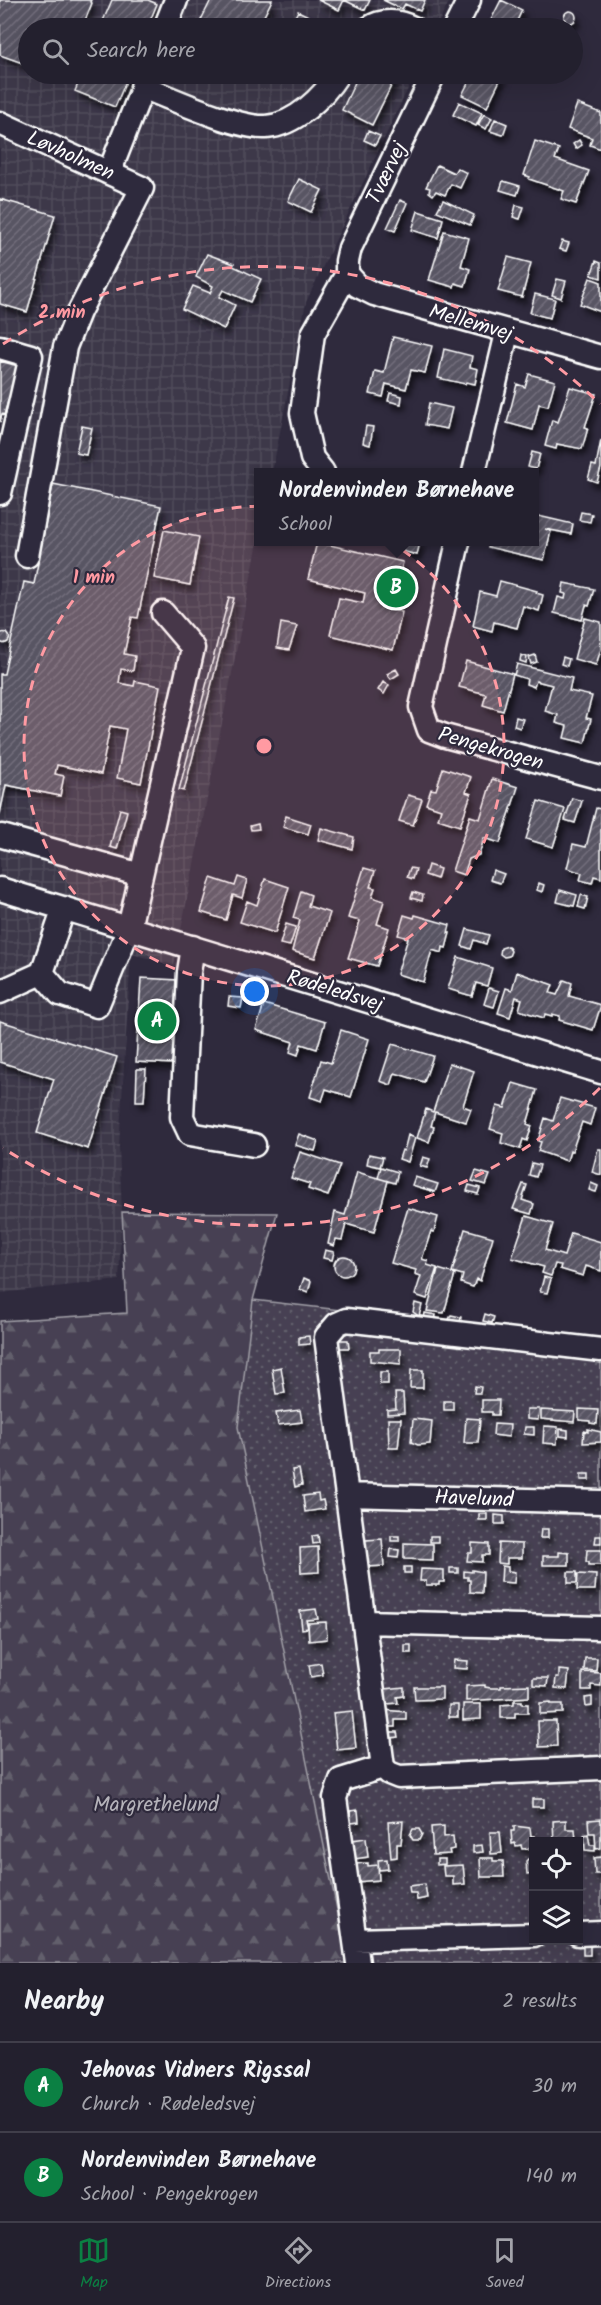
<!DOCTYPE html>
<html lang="en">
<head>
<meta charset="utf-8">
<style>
	:root { --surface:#23202e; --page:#2f2d3a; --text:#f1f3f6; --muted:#a3a3aa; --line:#403e4a; --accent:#0b8043 }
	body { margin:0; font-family:Kalam,sans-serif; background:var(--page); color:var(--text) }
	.controls { position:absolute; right:18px; bottom:18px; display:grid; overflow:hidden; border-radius:0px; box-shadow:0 6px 24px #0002 }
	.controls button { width:54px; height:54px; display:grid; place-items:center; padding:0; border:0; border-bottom:2px solid var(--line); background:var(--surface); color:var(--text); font:30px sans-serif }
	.you { position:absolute; left:255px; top:992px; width:21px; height:21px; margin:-15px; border:4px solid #fff; border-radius:50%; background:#1a73e8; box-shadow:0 0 0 9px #1a73e833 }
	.badge { display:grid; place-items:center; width:39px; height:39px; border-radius:50%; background:var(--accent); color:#fff; font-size:20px; font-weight:700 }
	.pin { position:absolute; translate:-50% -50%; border:3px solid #fff; box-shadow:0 2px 6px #0006 }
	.popup { position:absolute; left:254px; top:468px; width:285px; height:78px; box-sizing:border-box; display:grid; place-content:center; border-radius:0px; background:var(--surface); filter:drop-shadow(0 2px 4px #0005); font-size:20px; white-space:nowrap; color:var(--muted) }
	.popup b { font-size:22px; color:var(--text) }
	.popup::after { content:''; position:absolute; left:50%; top:100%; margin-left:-12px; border:12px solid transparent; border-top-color:var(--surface) }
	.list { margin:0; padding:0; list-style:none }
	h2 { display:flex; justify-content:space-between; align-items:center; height:78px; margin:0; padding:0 24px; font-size:26px }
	h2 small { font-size:20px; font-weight:400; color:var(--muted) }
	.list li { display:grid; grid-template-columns:39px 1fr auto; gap:18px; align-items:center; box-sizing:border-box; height:90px; padding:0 24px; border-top:2px solid var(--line) }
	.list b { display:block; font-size:22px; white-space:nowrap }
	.list p { margin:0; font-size:20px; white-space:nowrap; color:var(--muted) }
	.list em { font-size:20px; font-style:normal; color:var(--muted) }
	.icon { flex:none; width:33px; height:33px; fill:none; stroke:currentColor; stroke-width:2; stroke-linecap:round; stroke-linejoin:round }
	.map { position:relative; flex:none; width:601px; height:1963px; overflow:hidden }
	.search { position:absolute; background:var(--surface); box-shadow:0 6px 24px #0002; left:18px; right:18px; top:18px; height:66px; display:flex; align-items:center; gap:15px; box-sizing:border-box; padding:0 21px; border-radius:33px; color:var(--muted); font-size:22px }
	.sheet { height:258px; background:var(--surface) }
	nav { display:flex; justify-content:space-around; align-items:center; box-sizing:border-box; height:84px; border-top:2px solid var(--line); background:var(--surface); font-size:16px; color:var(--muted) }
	nav a { display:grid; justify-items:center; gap:3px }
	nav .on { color:var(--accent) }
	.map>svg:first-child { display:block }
</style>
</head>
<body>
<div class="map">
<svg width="601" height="1963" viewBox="0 0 601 1963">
	<defs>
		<pattern id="industrial-grid" width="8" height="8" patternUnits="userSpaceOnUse" patternTransform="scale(1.5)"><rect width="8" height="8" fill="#3c3749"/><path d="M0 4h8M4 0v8" fill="none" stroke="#504b5b"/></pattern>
		<pattern id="forest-firs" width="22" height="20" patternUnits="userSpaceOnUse" patternTransform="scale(1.5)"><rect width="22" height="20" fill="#464152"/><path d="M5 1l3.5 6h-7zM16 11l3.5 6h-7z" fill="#625e6c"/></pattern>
		<pattern id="park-dots" width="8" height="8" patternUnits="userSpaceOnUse" patternTransform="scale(1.5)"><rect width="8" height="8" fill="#464152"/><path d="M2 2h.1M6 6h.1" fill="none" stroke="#625e6c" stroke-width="1.8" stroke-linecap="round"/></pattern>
		<pattern id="building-hatch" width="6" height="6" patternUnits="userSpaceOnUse" patternTransform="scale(1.5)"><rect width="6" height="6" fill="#595564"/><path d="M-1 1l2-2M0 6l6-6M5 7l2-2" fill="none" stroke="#726e7b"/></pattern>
		<filter id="shadow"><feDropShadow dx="3.5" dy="6" stdDeviation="3" flood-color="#0009"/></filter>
	</defs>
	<rect width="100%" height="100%" fill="#2f2a3d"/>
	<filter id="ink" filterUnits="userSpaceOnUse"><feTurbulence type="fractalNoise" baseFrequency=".0167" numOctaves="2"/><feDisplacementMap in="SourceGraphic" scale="12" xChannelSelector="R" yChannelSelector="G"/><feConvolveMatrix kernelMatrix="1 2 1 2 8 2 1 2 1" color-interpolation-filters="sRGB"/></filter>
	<g filter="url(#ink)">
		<path fill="url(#industrial-grid)" d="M0,0H450L436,28H28V74H415L306,302L272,472H258V542L174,965L131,954L119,1147L122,1212L119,1280L0,1293Z"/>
		<path fill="url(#forest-firs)" stroke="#a2a0a8" stroke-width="1.5" d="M122,1212L277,1213L253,1300L348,1963H0V1321L127,1313Z"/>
		<path fill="url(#park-dots)" stroke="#a2a0a8" stroke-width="1.5" fill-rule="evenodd" d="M253,1300L601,1340V1963H348L238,1427ZM534,1842H578V1940H534Z"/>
		<path fill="url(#building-hatch)" stroke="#fff" stroke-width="1.5" filter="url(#shadow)" d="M0,0H91L90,2L92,3L82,28H28V65L0,55Z
			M112,0H148L157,4L147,28H100Z
			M211,0H272L258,28H197Z
			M318,0H370L365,10L344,0L339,10Z
			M383,0H425L420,11L405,4L402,9Z
			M501,0L522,10L516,23L523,27L522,28H487Z
			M564 17a6 6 0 1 1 12 0a6 6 0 1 1-12 0Z
			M298,11L333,28H289Z
			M82,74H129L115,107L75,91Z
			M359,74H398L397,76L392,74L390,78L394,80L372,125L342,110Z
			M473,74H503L487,107L462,95Z
			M459,102L482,113L476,126L453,115Z
			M577,104L601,113V149L590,145L592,138L568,129Z
			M484,114L492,118L486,129L478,125Z
			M495,119L507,124L503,135L490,131Z
			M368,131L380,136L375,145L364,140Z
			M579,140L582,145L576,149L573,144Z
			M535,141L559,149L555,159L589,171L576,204L561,199L564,191L529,179L530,177L524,175Z
			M437,165L454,173L457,168L467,173L460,188L451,184L445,195L436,191L433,195L429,192L430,188L426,187Z
			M299,179L322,190L311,212L288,201Z
			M503,181L520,186L517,195L500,190Z
			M0,199L55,215L27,312L0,304Z
			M400,200L407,203L395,231L387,228Z
			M443,200L474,215L470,225L437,211Z
			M516,205L524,207L520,219L513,217Z
			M418,211L443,219L438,238L412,230Z
			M444,231L469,238L461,266L470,269L465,286L455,283L454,287L429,280Z
			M562,241L569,243L566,251L559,249Z
			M207,254L234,264L233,266L261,279L250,302L223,290L219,297L235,305L224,329L182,309L193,286L210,293L213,286L196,277Z
			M508,257L531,263L522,297L498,291Z
			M596,261L601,263V278L591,275Z
			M590,278L601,282V312L580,304Z
			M557,279L566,281L561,298L552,295Z
			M535,294L555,299L550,318L530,313Z
			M393,337L432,346L425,373L411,370L406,389L386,384L383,397L370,394L375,371L384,373Z
			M444,349L472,356L470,367L478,369L475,384L466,382L465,384L438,378Z
			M0,361L18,366L4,415L2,414L0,422Z
			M529,374L555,381L548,406L539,404L533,430L507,423L517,384L525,387Z
			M570,387L596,394L585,427L588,428L582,449L557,444L556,449L545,446L552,420L558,422Z
			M390,393L402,396L401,404L388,401Z
			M429,403L452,408L447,429L425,425Z
			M82,426L92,428L86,455L76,453Z
			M366,426L373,427L370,445L363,443Z
			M601,440V468L597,482L588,479L592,465L596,466Z
			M532,452L540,454L536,469L528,467Z
			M53,484L161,506L138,618L132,617L124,654L135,656L133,671L121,669L119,683L134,686L135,681L160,686L141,783L117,778L126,729L110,726L101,774L57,765L55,774L64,776L60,796L6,785L0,814V674H4L24,582L34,584Z
			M581,512L592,514L590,522L579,520Z
			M534,515L573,524L571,534L545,529L551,531L544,560L488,547L490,542H534Z
			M164,530L199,537L190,585L154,578Z
			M317,542L403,562L394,600L386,598L384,608L402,612L393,650L330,635L339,598L363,603L365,593L308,579Z
			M404,542H420L417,555L402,551Z
			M500,581L537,591L536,593L543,595L539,611L523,606L517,628L494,622L492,631L473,626L480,592L496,596Z
			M564,583L594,589L589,606L586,605L582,620L554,613L558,597L565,599L566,594L562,593Z
			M229,597L234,598L184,791L179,790Z
			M585,618L601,622V649L596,665L574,659Z
			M281,623L297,626L289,650L277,648Z
			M-1.5 638a5.5 5.5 0 1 1 11 0a5.5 5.5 0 1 1-11 0Z
			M521,655L527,657L526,663L520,661Z
			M535,655L537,662L531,664L529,657Z
			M563,657L569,659L567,666L561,664Z
			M466,661L513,674L503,711L483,705L486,694L459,687Z
			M517,664L572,678L569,691L592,696L586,718L591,719L585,743L564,738L567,726L556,723L558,715L545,711L552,685L536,681L534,687L526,684L527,679L514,675Z
			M396,669L399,674L391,679L387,674Z
			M383,682L389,685L384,694L378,690Z
			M516,717L523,719L520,728L514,726Z
			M443,768L471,777L466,792L471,794L460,826L438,819L441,809L426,804L431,789L436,790Z
			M492,779L518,787L500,843L484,838L479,855L469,859L464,875L452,871L470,816L480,819Z
			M408,795L422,799L413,825L399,821Z
			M572,798L582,801L575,823L565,820Z
			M538,801L565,809L553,847L526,839Z
			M596,808L601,809V878L594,876L592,883L580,880L582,873L567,868L573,844L586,847Z
			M120,809L127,811L117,849L110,847Z
			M286,816L311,824L308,834L283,827Z
			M258,824L259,829L251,830L250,826Z
			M321,828L354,837L352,849L318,840Z
			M428,865L440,869L437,879L425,875Z
			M364,868L375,871L370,887L375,888L372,897L384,901L377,924L389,928L377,966L348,958L360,921L348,918Z
			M410,868L416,869L413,879L407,877Z
			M493,870L504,874L500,883L490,880Z
			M238,877L247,880L242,898L233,895L226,920L201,912L211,878L235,886Z
			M265,879L289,887L275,933L240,922L247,901L257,905Z
			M539,883L544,885L542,892L537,890Z
			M560,890L577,895L574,906L557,902Z
			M301,891L311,895L308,906L330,913L315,958L292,951L300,920L293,918Z
			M413,892L423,895L422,901L411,898Z
			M581,895L588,897L585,909L578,907Z
			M404,915L414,918L415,915L450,925L448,933H450L446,948L443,947L442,953L432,950L423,982L397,974L408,938L398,935Z
			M286,924L296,927L290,946L280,944Z
			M467,929L489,935L486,944L474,940L471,949L462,946Z
			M508,946L511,951L509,956L504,957L500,954L501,948Z
			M458,957L492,968L487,986L476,983L472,996L448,989Z
			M517,972L553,985L550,993L557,995L564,980L572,983L569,996L601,1005L593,1030L559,1020L560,1016L552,1014V1016L545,1014L544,1018L519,1010L522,999L516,997L510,1017L498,1013L506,988L512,990Z
			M141,978L178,980L174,1064L136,1062Z
			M489,988L499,991L494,1007L484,1004Z
			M229,997L243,998L241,1008L228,1006Z
			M264,1004L325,1022L317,1049L301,1044L298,1055L290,1052L293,1042L256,1030Z
			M0,1021L117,1057L88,1149L37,1133L54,1079L0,1062Z
			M341,1030L369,1039L351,1097L326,1089L322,1101L310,1097L321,1060L331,1063Z
			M392,1044L433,1056L424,1082L395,1073L391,1085L380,1081Z
			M449,1063L474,1071L463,1106L471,1109L466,1122L435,1112L431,1126L434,1127L429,1142L417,1138L426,1109L433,1112Z
			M137,1069H146L144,1101H136Z
			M513,1083L537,1090L527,1124L532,1126L527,1141L523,1139L520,1149L501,1143L503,1133L490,1129L497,1106L505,1108Z
			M560,1098L595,1108L590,1125L582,1122L572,1151H570L567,1161L538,1151L541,1142L538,1141L545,1118L553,1121Z
			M299,1134L318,1141L315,1151L295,1145Z
			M408,1135L415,1138L408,1162L399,1159L402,1150L404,1151Z
			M598,1149H601V1175L592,1172Z
			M300,1152L340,1165L328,1196L308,1189L310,1184L291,1178Z
			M369,1154L383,1157L380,1167L367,1164Z
			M423,1157L430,1159L427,1168L420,1166Z
			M532,1163L540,1165L536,1177L529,1175Z
			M381,1167L398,1172L395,1183L378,1178Z
			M476,1171L490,1175L486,1185L472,1181Z
			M357,1172L388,1181L374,1232L346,1224L342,1240L336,1239L334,1246L328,1244L335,1212L345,1215Z
			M415,1177L438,1184L435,1192L412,1185Z
			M591,1183L598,1186L596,1192L589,1190Z
			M523,1184L527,1185L522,1200L534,1204L531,1214L513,1209Z
			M469,1185L480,1188L478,1194L467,1191Z
			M408,1208L438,1217L434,1232L431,1231L422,1259L428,1261L427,1265L437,1268L427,1299L415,1295L421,1276L415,1274L416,1270L391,1263Z
			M526,1216L553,1224L545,1250L564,1256L571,1233L601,1242V1271L586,1266L583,1276L560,1269L561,1265L555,1264L551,1276L542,1273L544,1267L512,1258Z
			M465,1229L493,1237L480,1281L476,1279L473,1287L461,1283L463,1275L452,1272Z
			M325,1250L334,1252L332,1260L323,1258Z
			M334 1266a10 10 0 1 1 20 0a10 10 0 1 1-20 0Z
			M438,1269L455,1274L444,1313L427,1311Z
			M544,1277L551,1279L547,1293L540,1292Z
			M304,1278L311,1281L308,1292L300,1289Z
			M415,1303L422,1305L419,1316L413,1312Z
			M425,1313L436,1315L435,1321L424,1318Z
			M485,1314L494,1317L492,1323L483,1321Z
			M451,1315L461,1317L460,1324L448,1322Z
			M309,1336L310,1344L299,1345V1337Z
			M337,1340H348L349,1348H338Z
			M379,1349H401V1364L370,1361V1351H379Z
			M281,1367L285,1393L276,1394L272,1369Z
			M411,1370H423V1388H410Z
			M380,1372H388V1384H380Z
			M475,1386L481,1387L480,1393H474Z
			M395,1393H403L404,1413L387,1414V1410L396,1409Z
			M482,1400H499L498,1415H492V1412H482Z
			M444,1401H453V1410H444Z
			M527,1409H539L538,1420L527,1419Z
			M579,1409L598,1410L597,1424L590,1423V1421L579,1420Z
			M300,1410L302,1422L278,1425L276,1413Z
			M541,1410L575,1412L574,1422L541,1419Z
			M466,1418L480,1419L478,1443H464Z
			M388,1419H401L398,1448H389Z
			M413,1419L432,1421L430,1444L418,1445L411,1442Z
			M494,1424L510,1425L509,1437L493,1435Z
			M544,1426L558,1427L557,1444L543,1443Z
			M525,1427H534V1435L524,1434Z
			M560,1429L568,1430V1437L560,1436Z
			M588,1429L601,1432V1442L583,1443L584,1431L588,1432Z
			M299,1469L302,1485L295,1487L292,1470Z
			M581,1474H589V1480H581Z
			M318,1494L319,1501L323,1500L325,1509L305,1512L303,1496Z
			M479,1514H487V1520H479Z
			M495,1515L504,1516V1524H495Z
			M541,1529H548V1538H540Z
			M318,1535L319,1543L313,1544L312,1536Z
			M391,1536H399V1541H391Z
			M430,1536H438V1542H430Z
			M596,1536H601V1543H595Z
			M382,1539L384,1566L366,1567L365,1540Z
			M404,1543L433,1544V1560L404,1559Z
			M472,1543L489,1544V1555H482V1562L467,1561L468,1553H472Z
			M499,1543L522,1544V1558H507V1564L498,1563Z
			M318,1547L319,1572L301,1573L300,1548Z
			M391,1549L399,1550L398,1558L390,1557Z
			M587,1550H601V1565H589V1562H586Z
			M559,1552L569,1553V1565H543V1556H559Z
			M502,1566L508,1567V1571L515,1572L514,1583L501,1582Z
			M404,1567H411V1573H404Z
			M450,1568H458V1573H450Z
			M421,1569L444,1570V1582H439V1585H426V1581H420Z
			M472,1570L483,1572L482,1593L470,1592V1580H468V1577H464V1571L472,1572Z
			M568,1572H577V1583H568Z
			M578,1574L596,1575L595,1590H577Z
			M316,1609L318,1619L306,1620L308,1628L302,1629L300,1611Z
			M326,1622L327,1639L309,1641L308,1623Z
			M405,1645H411V1653H405Z
			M585,1658H597L596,1671L584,1670Z
			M454,1660L468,1661L467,1669L453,1668Z
			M321,1663L323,1675L311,1677L309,1665Z
			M559,1670L569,1671L567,1689L555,1688L556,1677H559Z
			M582,1672L601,1673V1686L591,1685V1690H582Z
			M533,1678H548L547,1686L533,1685Z
			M485,1685V1687L491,1688H501V1686L529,1685V1697L466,1701V1686Z
			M404,1687V1696L397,1697L398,1703L386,1704L385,1689Z
			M414,1687H442V1699L415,1700Z
			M592,1697V1706L586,1707L585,1698Z
			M514,1701H522V1704H528V1713H515V1718H501V1705L514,1704Z
			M551,1702V1704H563V1713L540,1714V1703Z
			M463,1704H481V1719L463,1720Z
			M449,1705H458V1717H449Z
			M384,1710L406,1712V1720H395V1727H384Z
			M352,1711L356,1748L337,1750L333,1713Z
			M538,1721H556L557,1746L539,1747Z
			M390,1732H397L398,1737L390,1738Z
			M532,1799H544V1807H532Z
			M358,1810L359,1822L351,1823L350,1811Z
			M601,1819V1848L596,1849L595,1833H589L588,1820Z
			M566,1820V1829H575L576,1842H554L553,1821Z
			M403,1821L401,1844H397V1857L391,1858L388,1822Z
			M444,1826V1837L453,1836L454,1849L449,1850L450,1854L433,1855L431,1827Z
			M514,1826L530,1828L531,1836H534V1848L522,1849L521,1845L516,1846L515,1843L512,1844L511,1831H514Z
			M413,1829H419L422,1834L419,1840H413L410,1835Z
			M490,1832H500L502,1853L491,1854Z
			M588,1834L590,1845H595V1851L585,1850L584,1835Z
			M366,1838L368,1857L354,1859L352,1840Z
			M482,1845L483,1852L473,1853V1846Z
			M601,1857V1874H595L594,1858Z
			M480,1858H493V1861H503L504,1877H481Z
			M533,1858L534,1873L527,1874L526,1861L528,1859Z
			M387,1859L388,1869L379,1870L378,1860Z
			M437,1859H445V1864L437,1865Z
			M368,1863V1866L378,1865L379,1880L356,1882L352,1864Z
			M463,1865L465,1884L453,1885V1876H444L443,1866Z
			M425,1884L427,1898L417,1900L416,1893H410L409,1886Z
			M583,1945H590V1955H583Z"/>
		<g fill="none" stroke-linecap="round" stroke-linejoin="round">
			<defs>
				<path id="minor" d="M165,28L176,0
					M369,28C382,19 399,21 413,28
					M455,28L469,0
					M142,87C171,98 238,129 266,127C295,125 323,97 338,74
					M0,123L142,188L79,312L65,347L27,556
					M109,173L148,74
					M347,274L358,286L374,294L601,357
					M347,274V261L350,248L434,74
					M0,347L31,356L0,493
					M323,472L312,458L302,413L313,334L347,274
					M474,472L507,333
					M458,542L421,707L429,730L445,736L601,778
					M2,836L141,875
					M0,889L601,1072
					M193,947L189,972L182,1117L190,1134L254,1145
					M42,973L60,994L97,1006L129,928L193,648L163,613
					M0,992L42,973L64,908
					M601,1350L346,1320L337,1324L326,1337L383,1767L389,1773L399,1777L601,1768
					M347,1495L601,1502
					M364,1622L601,1628
					M578,1934L601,1933
					M355,1940L534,1935
					M358,1963L335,1798L341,1780L383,1767"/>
			</defs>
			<use href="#minor" stroke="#fff" stroke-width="27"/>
			<use href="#minor" stroke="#2f2a3d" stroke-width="22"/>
		</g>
	</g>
	<circle cx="264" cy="746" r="240" fill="#ff9aa2" fill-opacity=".12"/>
	<g fill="none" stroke="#ff9aa2" stroke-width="3" stroke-dasharray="10 8">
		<circle cx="264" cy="746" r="240"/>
		<path d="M600 1088A479 479 0 0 1 3 1148M3 344A479 479 0 0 1 600 404"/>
	</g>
	<g text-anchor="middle" stroke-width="4.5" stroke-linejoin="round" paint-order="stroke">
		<g font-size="21" fill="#fff" stroke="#2f2a3d">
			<text transform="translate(71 155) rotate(24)" y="7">Løvholmen</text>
			<text transform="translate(386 173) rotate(-64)" y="7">Tværvej</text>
			<text transform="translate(471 322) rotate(16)" y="7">Mellemvej</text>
			<text transform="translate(491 748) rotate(16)" y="7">Pengekrogen</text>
			<text transform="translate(335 990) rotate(17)" y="7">Rødeledsvej</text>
			<text transform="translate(474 1498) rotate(2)" y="7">Havelund</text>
		</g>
		<g font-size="21" fill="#b5b3ba" stroke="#2f2a3d">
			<text x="156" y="1811">Margrethelund</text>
		</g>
	</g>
	<circle cx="264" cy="746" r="9" fill="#ff9aa2" stroke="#2f2a3d" stroke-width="3"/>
	<g font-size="18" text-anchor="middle" font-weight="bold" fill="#ff9aa2" stroke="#2f2a3d" stroke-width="4.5" stroke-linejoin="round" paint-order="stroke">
		<text x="62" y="318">2 min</text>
		<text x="94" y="583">1 min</text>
	</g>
</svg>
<div class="controls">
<button><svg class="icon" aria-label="locate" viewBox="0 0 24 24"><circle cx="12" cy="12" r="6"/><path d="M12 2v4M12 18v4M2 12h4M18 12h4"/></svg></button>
<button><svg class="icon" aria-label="layers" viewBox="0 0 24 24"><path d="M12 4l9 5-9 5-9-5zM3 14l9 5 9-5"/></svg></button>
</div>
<div class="you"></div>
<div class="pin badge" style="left:157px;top:1021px">A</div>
<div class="pin badge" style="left:396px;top:588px">B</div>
<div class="popup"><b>Nordenvinden Børnehave</b>School</div>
<div class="search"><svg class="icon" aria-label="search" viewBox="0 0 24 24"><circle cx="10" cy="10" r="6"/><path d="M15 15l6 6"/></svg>Search here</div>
</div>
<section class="sheet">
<h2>Nearby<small>2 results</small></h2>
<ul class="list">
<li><span class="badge">A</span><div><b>Jehovas Vidners Rigssal</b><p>Church · Rødeledsvej</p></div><em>30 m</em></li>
<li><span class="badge">B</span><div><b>Nordenvinden Børnehave</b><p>School · Pengekrogen</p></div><em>140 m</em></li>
</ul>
</section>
<nav>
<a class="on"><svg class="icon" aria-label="map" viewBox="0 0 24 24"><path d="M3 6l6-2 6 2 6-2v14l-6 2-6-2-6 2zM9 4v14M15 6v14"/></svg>Map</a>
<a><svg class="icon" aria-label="directions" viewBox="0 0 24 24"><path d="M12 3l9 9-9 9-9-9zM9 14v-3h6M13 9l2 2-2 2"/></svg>Directions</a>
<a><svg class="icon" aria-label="saved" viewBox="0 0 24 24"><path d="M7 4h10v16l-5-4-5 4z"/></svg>Saved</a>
</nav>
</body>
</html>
